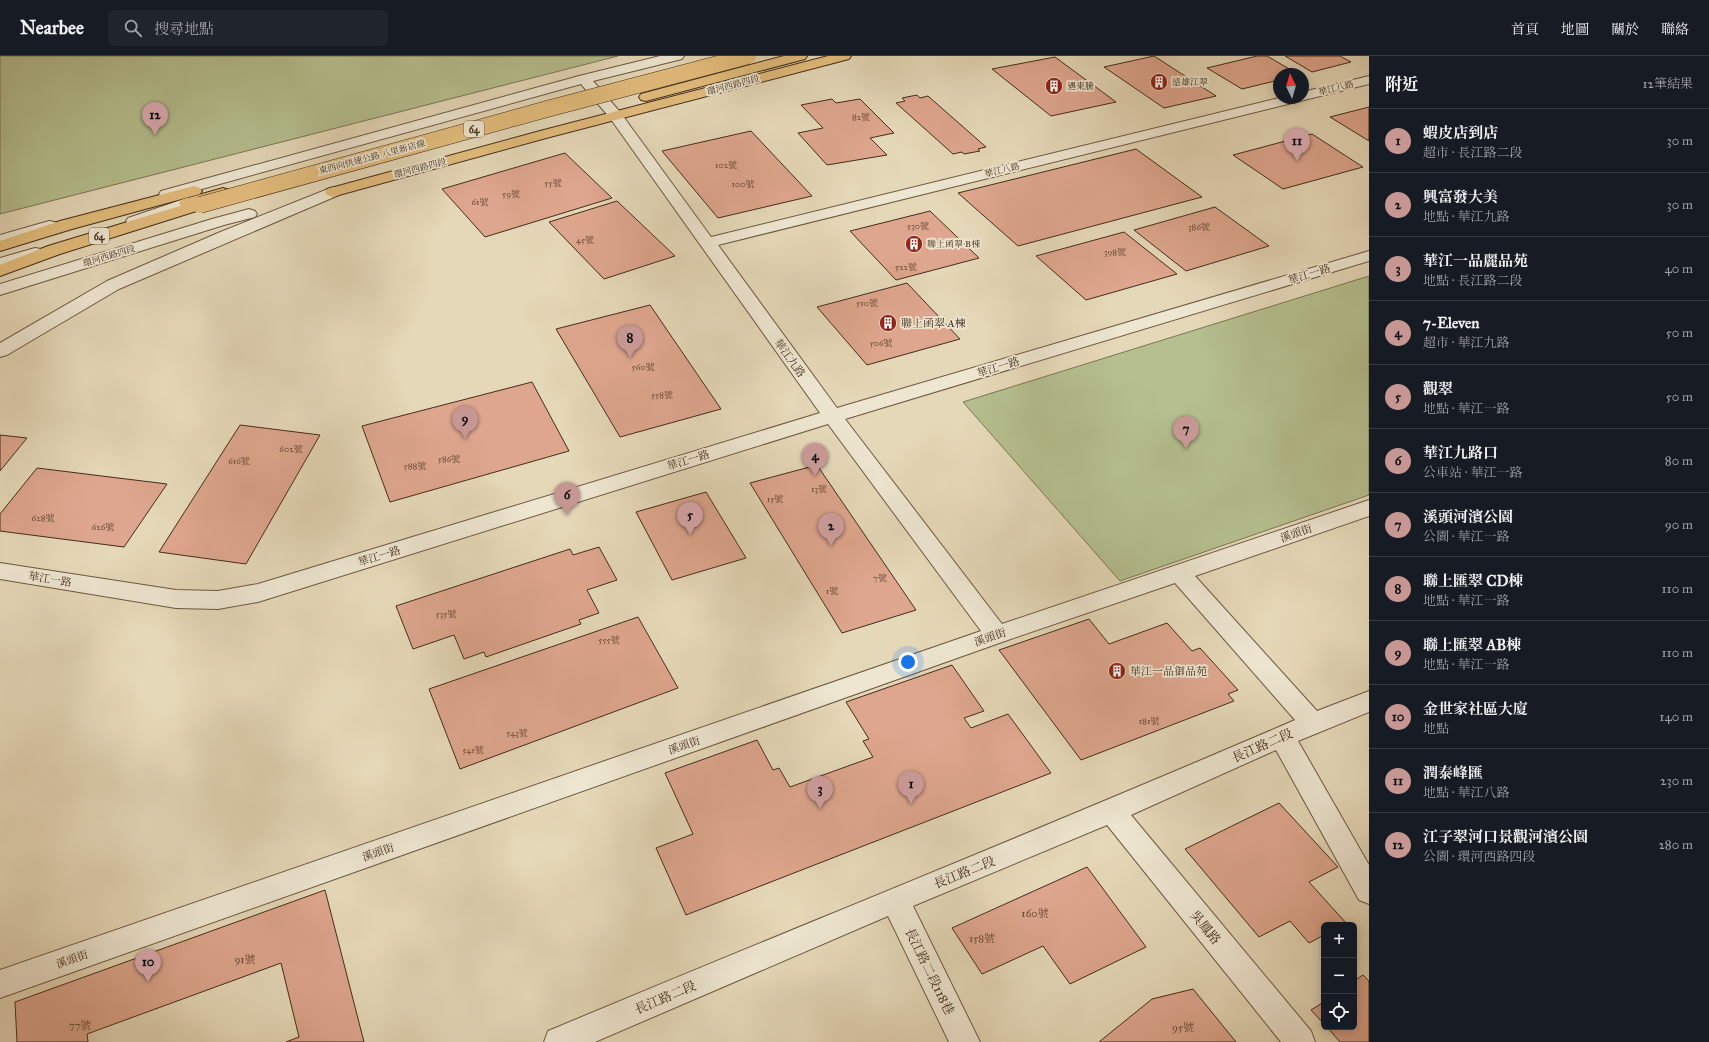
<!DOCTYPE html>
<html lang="zh-TW">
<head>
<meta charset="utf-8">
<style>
	:root { --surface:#171b24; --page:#20242c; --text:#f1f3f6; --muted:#9ea1a6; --line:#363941; --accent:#c59692 }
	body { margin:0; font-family:"IM FELL Great Primer","Noto Serif TC",serif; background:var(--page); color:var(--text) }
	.controls { position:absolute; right:12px; bottom:12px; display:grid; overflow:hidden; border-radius:6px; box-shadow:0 2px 10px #0003 }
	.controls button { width:36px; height:36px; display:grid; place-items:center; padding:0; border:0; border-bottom:1px solid var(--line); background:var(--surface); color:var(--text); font:20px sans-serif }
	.compass { position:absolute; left:1273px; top:12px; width:36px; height:36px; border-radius:50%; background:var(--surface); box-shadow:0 2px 10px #0003; rotate:355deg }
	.you { position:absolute; left:908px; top:606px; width:14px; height:14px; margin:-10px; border:3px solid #fff; border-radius:50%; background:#1a73e8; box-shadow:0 0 0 6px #1a73e833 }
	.badge { display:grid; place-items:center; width:26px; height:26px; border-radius:50%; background:var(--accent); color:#111; font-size:13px; font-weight:700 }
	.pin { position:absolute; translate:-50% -33px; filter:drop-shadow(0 1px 2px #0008) }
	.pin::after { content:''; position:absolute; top:21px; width:14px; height:12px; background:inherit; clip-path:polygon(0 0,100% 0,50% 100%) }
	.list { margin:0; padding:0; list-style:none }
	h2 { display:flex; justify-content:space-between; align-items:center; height:52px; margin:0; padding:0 16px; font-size:17px }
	h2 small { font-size:13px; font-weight:400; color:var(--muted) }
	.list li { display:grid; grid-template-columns:26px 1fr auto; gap:12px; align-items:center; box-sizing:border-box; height:64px; padding:0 16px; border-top:1px solid var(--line) }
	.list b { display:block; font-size:15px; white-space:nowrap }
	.list p { margin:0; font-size:13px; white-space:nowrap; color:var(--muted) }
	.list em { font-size:13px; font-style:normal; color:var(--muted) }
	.icon { flex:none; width:22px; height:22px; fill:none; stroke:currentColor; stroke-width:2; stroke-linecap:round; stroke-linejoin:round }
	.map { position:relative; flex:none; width:1369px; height:986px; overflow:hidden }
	header { display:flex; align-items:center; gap:24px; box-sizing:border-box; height:56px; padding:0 20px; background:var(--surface); border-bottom:1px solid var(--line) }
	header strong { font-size:19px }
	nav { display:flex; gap:22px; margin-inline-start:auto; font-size:14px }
	.search { width:280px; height:36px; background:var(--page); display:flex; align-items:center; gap:10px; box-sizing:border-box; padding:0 14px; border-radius:6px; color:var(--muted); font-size:15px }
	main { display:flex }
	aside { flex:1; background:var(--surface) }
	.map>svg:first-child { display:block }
</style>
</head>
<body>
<header>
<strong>Nearbee</strong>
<div class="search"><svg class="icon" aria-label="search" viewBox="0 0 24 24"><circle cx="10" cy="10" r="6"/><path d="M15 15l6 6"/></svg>搜尋地點</div>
<nav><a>首頁</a><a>地圖</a><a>關於</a><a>聯絡</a></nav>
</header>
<main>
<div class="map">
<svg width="1369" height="986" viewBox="0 0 1369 986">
	<rect width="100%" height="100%" fill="#e5d8b8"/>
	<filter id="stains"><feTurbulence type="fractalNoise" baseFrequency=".005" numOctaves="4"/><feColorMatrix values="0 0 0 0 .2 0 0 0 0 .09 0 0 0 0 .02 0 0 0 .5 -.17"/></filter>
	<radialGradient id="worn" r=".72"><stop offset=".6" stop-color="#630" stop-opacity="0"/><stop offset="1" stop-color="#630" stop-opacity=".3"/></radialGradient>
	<path fill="#b5bf8f" stroke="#7c7654" d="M0,0H618L0,158Z
		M1369,220V439L1120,525L963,346Z"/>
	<path fill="#dea68e" stroke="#442d19" d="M1154,0L1216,40L1164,52L1104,11Z
		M1257,0H1267L1298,18H1279V24L1242,33L1207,12Z
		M1285,0H1340L1351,6L1312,16Z
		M1055,1L1116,46L1051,60L992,13Z
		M917,39L920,42L928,40L986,91L978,93L980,95L964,98L962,96L953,98L896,47L905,45L902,42Z
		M832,43L836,47L860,43L894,77L870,82L887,99L827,109L798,77L823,72L801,49Z
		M1369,51V85L1330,61Z
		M751,75L812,140L718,162L662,95Z
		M1312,78L1363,111L1283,133L1233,99Z
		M1136,93L1202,141L1018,190L958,137Z
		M565,97L612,142L485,181L442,133Z
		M617,145L675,200L604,223L549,166Z
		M1215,151L1269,190L1186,215L1134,174Z
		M930,155L979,202L896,224L850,175Z
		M1124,176L1177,218L1086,244L1036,200Z
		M907,227L960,283L867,309L817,251Z
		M650,249L721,353L620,381L556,273Z
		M532,326L569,395L390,446L362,370Z
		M240,369L320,379L246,508L159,496Z
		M0,379L27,382L0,415Z
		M817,409L916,554L842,577L750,427Z
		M37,412L167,428L124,491L0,475V458Z
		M706,436L746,502L672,524L636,456Z
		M599,491L617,524L587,534L599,557L579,564L581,568L486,601L484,596L464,603L454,579L413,593L396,550L570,493L573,499Z
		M638,561L678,632L460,713L429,633Z
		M1089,563L1109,588L1167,567L1192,595L1200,592L1238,634L1228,638L1234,645L1081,704L999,594Z
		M952,609L984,655L964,662L971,672L1008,658L1051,717L686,859L656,792L693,778L665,717L757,684L773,714L779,712L790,731L873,701L863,685L869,683L846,646Z
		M1279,747L1338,811L1309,826L1346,867L1343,869H1324V879L1309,887L1290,865L1259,881L1185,793Z
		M1087,811L1146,891L1070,928L1043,890L982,918L952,872Z
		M325,834L364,986H286L299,981L281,907L87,978L88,986H17L15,946Z
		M1363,919L1369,925V986H1340L1327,971H1354V925Z
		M1193,933L1236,986H1099L1152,943Z
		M1324,946V968L1311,954Z"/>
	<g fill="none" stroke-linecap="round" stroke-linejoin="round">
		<defs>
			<path id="minor" d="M660,0H684L682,3L593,25L620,56L711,181L1279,42H1303V36L1369,20V28L718,189L837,352L1369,195V205L845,363L1002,568L1369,444V460L1195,520L1317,655L1369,635V656L1298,685L1369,809V848L1359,844L1276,694L1131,759L1311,975L1315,986H1281L1107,769L913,850L980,986H949L888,860L595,986H544L548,975C797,871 1047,771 1295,664L1175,527L1005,585L0,942V914L981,575L828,368L258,546L218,553L176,552L0,523V507L176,534L218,535L258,528L820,357L610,62L581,28L173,141L167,143L161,141L159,138L161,135L579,20Z
				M333,131L339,133L341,136L339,139L119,233L7,299L0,301V287L107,225L218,177Z
				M187,142L193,144L195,147L193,150L134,170L128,168L126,165L128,162Z
				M249,153L255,155L257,158L255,161L224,169L0,239V228L212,163Z
				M49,165L55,166L57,170L55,174L0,189V179Z
				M35,192L41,193L43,197L41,201L0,213V202Z"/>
			<path id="major" d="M828,0H851L849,3L550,81L339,139L333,141L327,139L325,136L327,133L540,75Z
				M223,132L229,134L231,137L229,140L187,152L181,150L179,147L181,144Z"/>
			<path id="highway" d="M784,0H807L805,3L646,45L641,44L639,41L641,38Z
				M194,130L200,132L202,135L200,138L72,173L0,195V185L60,165Z
				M200,144L206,146L208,149L206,152L60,198L0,220V209L48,190Z"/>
		</defs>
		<use href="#minor" stroke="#6c5841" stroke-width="2"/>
		<use href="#major" stroke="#442d19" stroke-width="2"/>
		<use href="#highway" stroke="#442d19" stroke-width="2"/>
		<use href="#minor" fill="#eee6d1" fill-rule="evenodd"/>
		<use href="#major" fill="#e2bc7c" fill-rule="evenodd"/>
		<use href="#highway" fill="#e2bc7c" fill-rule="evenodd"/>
		<defs>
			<path id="highway-bridge" d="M200,149L547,53L748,0"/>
		</defs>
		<use href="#highway-bridge" stroke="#442d19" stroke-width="17" stroke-linecap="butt"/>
		<use href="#highway-bridge" stroke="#e2bc7c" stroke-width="16"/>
	</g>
	<defs>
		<symbol id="building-disc" viewBox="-11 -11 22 22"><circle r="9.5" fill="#8f2418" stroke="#eee6d1"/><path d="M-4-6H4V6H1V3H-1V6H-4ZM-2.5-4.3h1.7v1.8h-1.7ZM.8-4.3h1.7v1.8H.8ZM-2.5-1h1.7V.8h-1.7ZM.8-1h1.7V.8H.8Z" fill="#fff"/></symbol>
	</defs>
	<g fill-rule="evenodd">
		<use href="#building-disc" x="1149" y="16" width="20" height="20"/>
		<use href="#building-disc" x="1044" y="20" width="20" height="20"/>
		<use href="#building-disc" x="904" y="178" width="20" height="20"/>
		<use href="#building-disc" x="878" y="257" width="20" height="20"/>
		<use href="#building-disc" x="1107" y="605" width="20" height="20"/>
	</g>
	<g text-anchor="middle" stroke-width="3.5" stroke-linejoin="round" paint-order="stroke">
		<g font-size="9" fill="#442d19" stroke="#eee6d1" text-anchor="start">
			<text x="1172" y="29">遠雄江翠</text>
			<text x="1067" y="33">遇東騰</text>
			<text x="927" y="191">聯上函翠 B棟</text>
		</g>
		<g font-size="9" fill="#442d19" stroke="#eee6d1">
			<text transform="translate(733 29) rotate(-15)" y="3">環河西路四段</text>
			<text transform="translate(1336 32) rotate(-14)" y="3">華江八路</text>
			<text transform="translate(372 101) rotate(-15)" y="3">東西向快速公路 八里新店線</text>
			<text transform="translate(420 112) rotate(-15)" y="3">環河西路四段</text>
			<text transform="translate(1002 114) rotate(-14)" y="3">華江八路</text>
			<text transform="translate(109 200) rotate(-17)" y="3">環河西路四段</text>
		</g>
		<g font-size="9" fill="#6a4b36">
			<text x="861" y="64">82號</text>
			<text x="726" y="112">102號</text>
			<text x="553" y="130">55號</text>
			<text x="743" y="131">100號</text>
			<text x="511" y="141">59號</text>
			<text x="480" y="149">61號</text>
			<text x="918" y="173">530號</text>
			<text x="1199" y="174">386號</text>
			<text x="585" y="187">45號</text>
			<text x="1115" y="199">398號</text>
			<text x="906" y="214">522號</text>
			<text x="867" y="250">510號</text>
			<text x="881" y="290">506號</text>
			<text x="643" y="314">560號</text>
			<text x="662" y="342">558號</text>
			<text x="291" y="396">602號</text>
			<text x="449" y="406">586號</text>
			<text x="239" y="408">616號</text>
			<text x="415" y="413">588號</text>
			<text x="819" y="436">13號</text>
			<text x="775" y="446">15號</text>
			<text x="43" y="465">628號</text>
			<text x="103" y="474">626號</text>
			<text x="880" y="525">7號</text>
			<text x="832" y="538">1號</text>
			<text x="446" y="561">535號</text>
			<text x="609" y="587">555號</text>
			<text x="1149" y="668">181號</text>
			<text x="517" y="680">543號</text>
			<text x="473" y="697">541號</text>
		</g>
		<g fill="#eee6d1" stroke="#776450" stroke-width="1">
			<rect x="464" y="65" width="20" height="16" rx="3"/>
			<rect x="89" y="172" width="20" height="16" rx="3"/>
		</g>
		<g font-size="10" font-weight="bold" fill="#442d19">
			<text x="474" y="77">64</text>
			<text x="99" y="184">64</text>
		</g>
		<g font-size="11" fill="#442d19" stroke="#eee6d1">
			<text transform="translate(1309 218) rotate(-17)" y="4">華江一路</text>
			<text transform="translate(790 302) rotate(54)" y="4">華江九路</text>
			<text transform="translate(998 311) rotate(-17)" y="4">華江一路</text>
			<text transform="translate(688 404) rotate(-17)" y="4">華江一路</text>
			<text transform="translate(1296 477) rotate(-19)" y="4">溪頭街</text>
			<text transform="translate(379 500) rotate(-17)" y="4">華江一路</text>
			<text transform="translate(50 523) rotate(9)" y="4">華江一路</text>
			<text transform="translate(990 581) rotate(-19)" y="4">溪頭街</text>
			<text transform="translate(684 689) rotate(-19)" y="4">溪頭街</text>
			<text transform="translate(378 796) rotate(-19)" y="4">溪頭街</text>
			<text transform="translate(72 903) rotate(-19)" y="4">溪頭街</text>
		</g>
		<g font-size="11" fill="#442d19" stroke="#eee6d1" text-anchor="start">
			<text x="901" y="271">聯上函翠 A棟</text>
			<text x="1130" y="619">華江一品御品苑</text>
		</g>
		<g font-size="11" fill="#6a4b36">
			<text x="1035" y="861">160號</text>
			<text x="982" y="886">158號</text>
			<text x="245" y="907">91號</text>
			<text x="80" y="973">77號</text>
			<text x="1183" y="975">95號</text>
		</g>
		<g font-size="13" fill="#442d19" stroke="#eee6d1">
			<text transform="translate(1262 689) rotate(-24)" y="5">長江路二段</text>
			<text transform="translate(964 816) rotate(-22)" y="5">長江路二段</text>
			<text transform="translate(1206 871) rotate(51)" y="5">吳鳳路</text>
			<text transform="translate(930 915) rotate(64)" y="5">長江路二段118巷</text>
			<text transform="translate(665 941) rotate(-23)" y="5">長江路二段</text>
		</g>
	</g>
	<rect width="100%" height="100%" filter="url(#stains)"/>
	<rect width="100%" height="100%" fill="url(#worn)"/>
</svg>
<div class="controls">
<button>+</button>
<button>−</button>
<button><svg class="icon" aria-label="locate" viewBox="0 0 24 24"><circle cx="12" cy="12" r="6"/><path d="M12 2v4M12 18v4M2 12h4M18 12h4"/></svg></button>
</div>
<svg class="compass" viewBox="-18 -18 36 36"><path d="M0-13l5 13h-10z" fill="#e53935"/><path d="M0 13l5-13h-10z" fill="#9ea1a6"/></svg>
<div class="you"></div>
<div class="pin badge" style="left:911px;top:748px">1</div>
<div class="pin badge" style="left:831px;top:490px">2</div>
<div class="pin badge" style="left:820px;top:753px">3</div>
<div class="pin badge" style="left:815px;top:420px">4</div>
<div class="pin badge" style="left:690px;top:479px">5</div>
<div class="pin badge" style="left:567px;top:459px">6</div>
<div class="pin badge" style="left:1186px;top:393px">7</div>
<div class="pin badge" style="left:630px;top:302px">8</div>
<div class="pin badge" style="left:465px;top:383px">9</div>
<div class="pin badge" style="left:148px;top:926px">10</div>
<div class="pin badge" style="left:1297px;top:105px">11</div>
<div class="pin badge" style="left:155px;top:79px">12</div>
</div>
<aside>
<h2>附近<small>12筆結果</small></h2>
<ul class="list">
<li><span class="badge">1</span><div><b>蝦皮店到店</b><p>超市 · 長江路二段</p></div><em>30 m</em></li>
<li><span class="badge">2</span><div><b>興富發大美</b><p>地點 · 華江九路</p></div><em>30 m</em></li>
<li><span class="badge">3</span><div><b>華江一品麗品苑</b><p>地點 · 長江路二段</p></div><em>40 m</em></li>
<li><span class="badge">4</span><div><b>7-Eleven</b><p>超市 · 華江九路</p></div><em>50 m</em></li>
<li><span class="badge">5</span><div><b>觀翠</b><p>地點 · 華江一路</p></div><em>50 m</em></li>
<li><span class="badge">6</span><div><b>華江九路口</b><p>公車站 · 華江一路</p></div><em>80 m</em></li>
<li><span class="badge">7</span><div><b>溪頭河濱公園</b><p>公園 · 華江一路</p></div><em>90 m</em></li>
<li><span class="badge">8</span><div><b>聯上匯翠 CD棟</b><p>地點 · 華江一路</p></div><em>110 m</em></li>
<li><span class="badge">9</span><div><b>聯上匯翠 AB棟</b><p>地點 · 華江一路</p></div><em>110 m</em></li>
<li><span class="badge">10</span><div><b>金世家社區大廈</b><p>地點</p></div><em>140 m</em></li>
<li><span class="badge">11</span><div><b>潤泰峰匯</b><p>地點 · 華江八路</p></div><em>230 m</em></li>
<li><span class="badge">12</span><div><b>江子翠河口景觀河濱公園</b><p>公園 · 環河西路四段</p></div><em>280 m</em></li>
</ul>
</aside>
</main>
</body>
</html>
